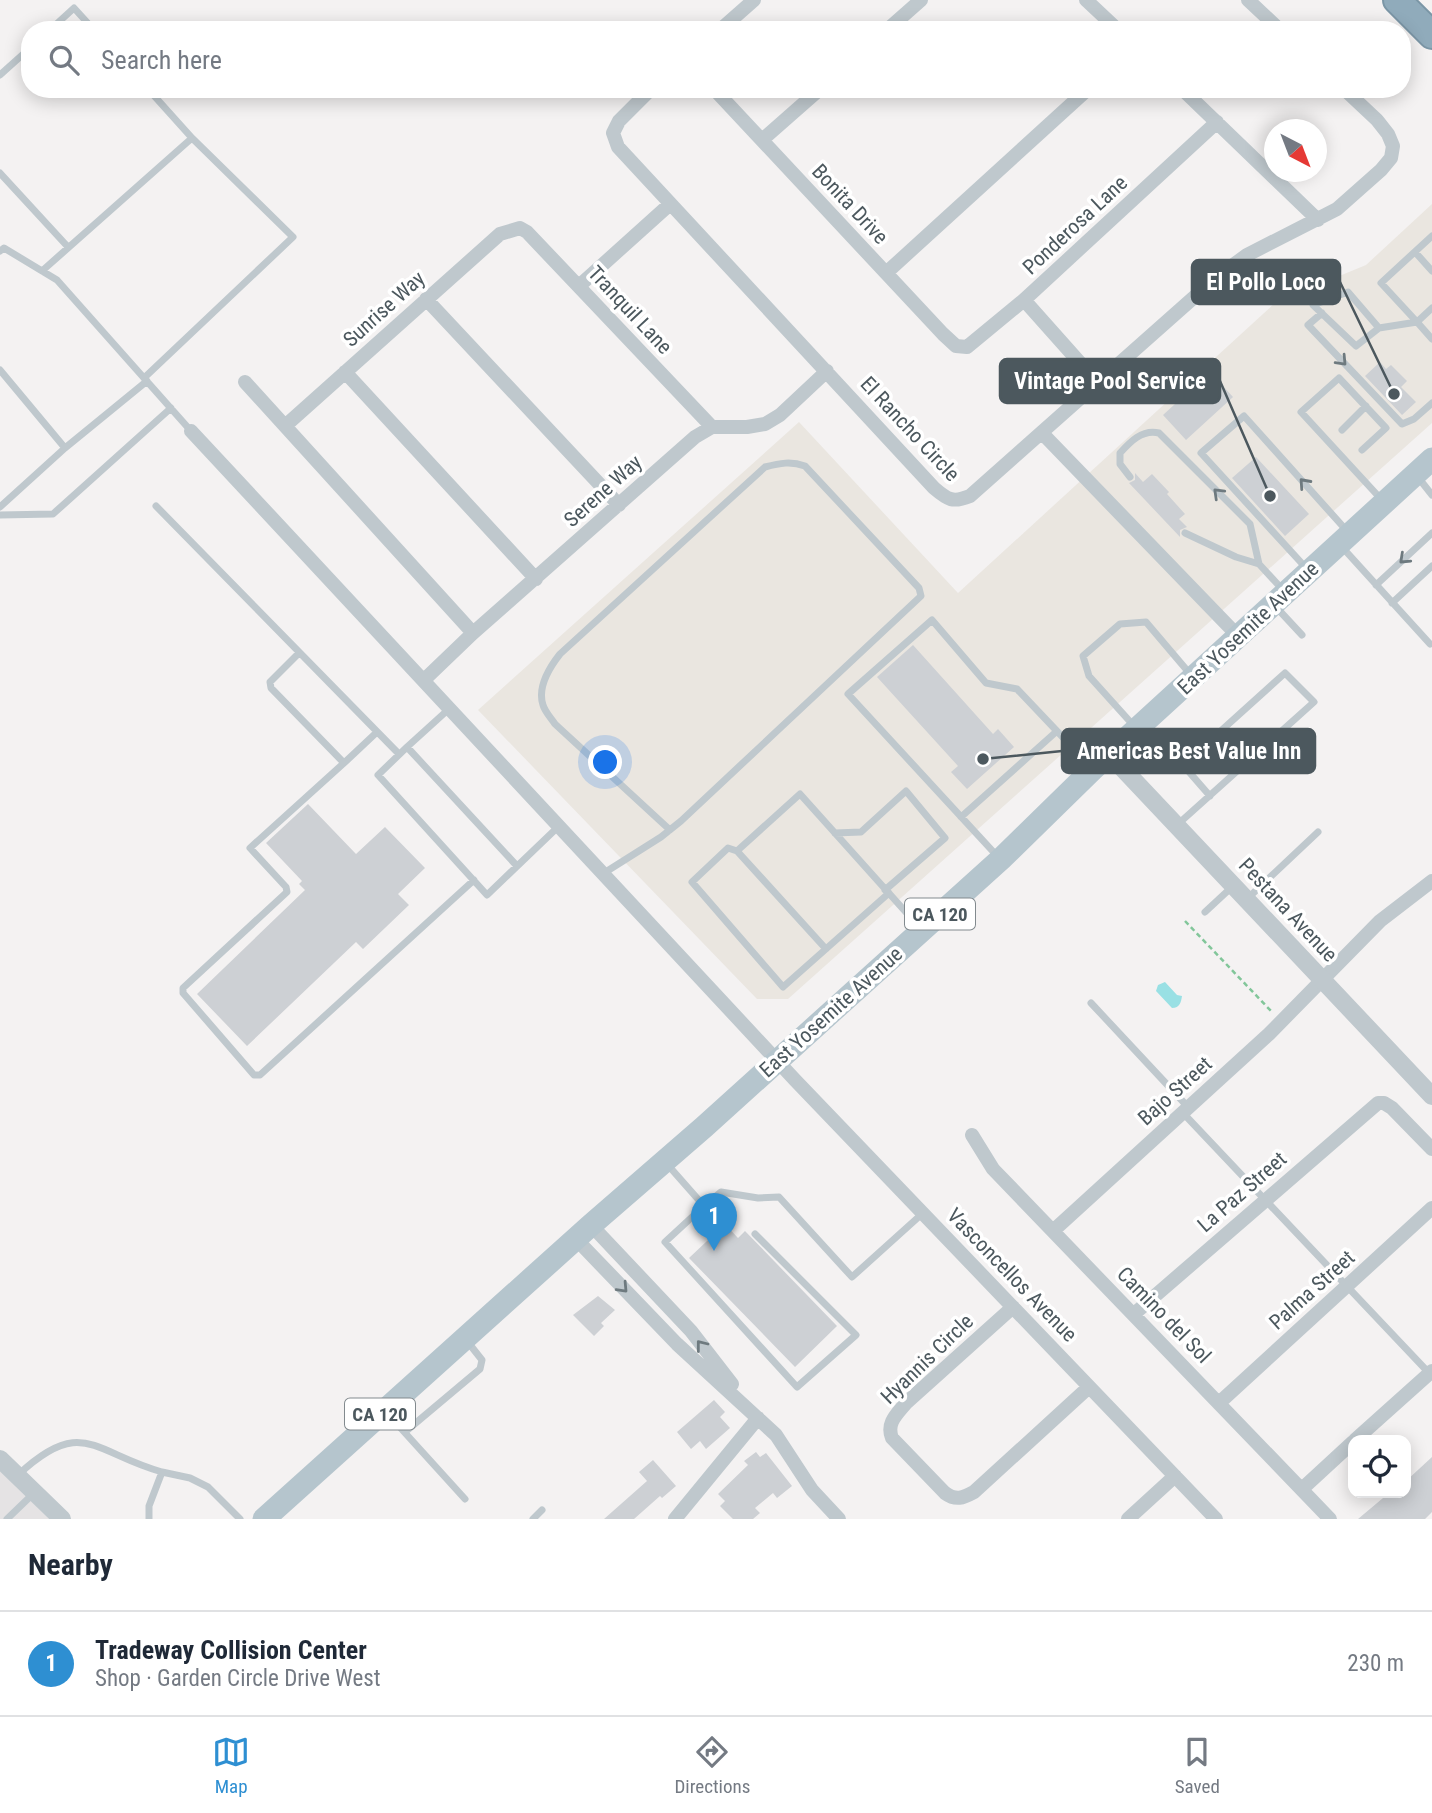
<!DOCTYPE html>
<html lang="en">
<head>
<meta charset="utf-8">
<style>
	:root { --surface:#fff; --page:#f6f6f7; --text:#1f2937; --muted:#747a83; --line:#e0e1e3; --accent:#2e8fd2 }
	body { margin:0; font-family:"Roboto Condensed",sans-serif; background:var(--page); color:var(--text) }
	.controls { position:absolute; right:21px; bottom:21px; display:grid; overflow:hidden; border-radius:14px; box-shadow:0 4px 18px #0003 }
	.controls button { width:63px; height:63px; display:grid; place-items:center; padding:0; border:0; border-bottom:2px solid var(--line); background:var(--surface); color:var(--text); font:35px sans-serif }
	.compass { position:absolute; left:1264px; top:119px; width:63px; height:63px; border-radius:50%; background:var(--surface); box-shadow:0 4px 18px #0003; rotate:138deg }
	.you { position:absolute; left:606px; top:763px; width:24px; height:24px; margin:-18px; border:5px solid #fff; border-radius:50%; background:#1a73e8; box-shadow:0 0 0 10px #1a73e833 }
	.badge { display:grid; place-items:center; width:46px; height:46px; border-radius:50%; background:var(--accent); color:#fff; font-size:23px; font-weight:700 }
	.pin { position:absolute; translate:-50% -58px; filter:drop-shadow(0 2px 4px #0008) }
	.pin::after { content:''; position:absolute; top:37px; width:24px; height:21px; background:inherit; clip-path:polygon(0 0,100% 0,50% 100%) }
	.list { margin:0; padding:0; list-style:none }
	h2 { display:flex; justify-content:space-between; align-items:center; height:91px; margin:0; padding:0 28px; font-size:30px }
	h2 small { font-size:23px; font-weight:400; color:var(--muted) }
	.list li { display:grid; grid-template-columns:46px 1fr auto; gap:21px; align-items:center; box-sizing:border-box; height:105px; padding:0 28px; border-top:2px solid var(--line) }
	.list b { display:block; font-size:26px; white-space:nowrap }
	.list p { margin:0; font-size:23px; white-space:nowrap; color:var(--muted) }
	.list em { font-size:23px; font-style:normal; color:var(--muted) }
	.icon { flex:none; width:38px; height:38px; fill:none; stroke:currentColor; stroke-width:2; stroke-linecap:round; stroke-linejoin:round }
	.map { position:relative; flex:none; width:1432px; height:1519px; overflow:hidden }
	.search { position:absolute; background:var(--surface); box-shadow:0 4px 18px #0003; left:21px; right:21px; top:21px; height:77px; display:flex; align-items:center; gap:18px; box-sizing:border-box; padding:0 24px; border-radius:28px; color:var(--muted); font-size:26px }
	.sheet { height:196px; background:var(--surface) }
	nav { display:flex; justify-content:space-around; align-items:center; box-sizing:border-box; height:98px; border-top:2px solid var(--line); background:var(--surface); font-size:19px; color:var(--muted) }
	nav a { display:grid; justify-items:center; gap:4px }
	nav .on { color:var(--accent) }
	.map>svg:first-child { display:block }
</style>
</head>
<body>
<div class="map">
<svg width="1432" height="1519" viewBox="0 0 1432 1519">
	<rect width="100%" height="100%" fill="#f4f2f2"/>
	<path fill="#eae6e0" d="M1432,204V423L788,999H757L478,710L799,422L958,593L1276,302L1366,265Z"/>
	<path fill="#e5e3e4" d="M0,1471L49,1519H0Z"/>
	<path fill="#99e0e4" d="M1165,982L1177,995L1182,996C1181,1002 1180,1008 1172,1008L1156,991L1158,985Z"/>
	<path fill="#cdd0d4" d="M1380,362L1386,369L1391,365L1407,381L1401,387L1416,402L1402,415L1365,376Z
		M1210,372L1233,397L1186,440L1163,415Z
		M1256,457L1309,514L1285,536L1232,478Z
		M1135,473L1143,482L1152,474L1169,492L1167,494L1185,514L1179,519L1187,527L1180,530V537L1129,483L1135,480Z
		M913,645L993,734L998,729L1014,747L967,789L951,772L958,766L877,677Z
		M308,804L356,854L385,827L425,868L398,894L409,905L363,949L356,942L247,1046L197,994L305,890L299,884L302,881L266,843Z
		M725,1224L738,1238L745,1231L837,1326L795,1367L689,1258Z
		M598,1296L615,1310L601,1323L604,1326L594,1336L573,1315Z
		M714,1400L725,1412L720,1417L730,1428L706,1449L700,1441L691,1449L677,1432Z
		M756,1452L760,1457L766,1453L792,1486L777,1498L773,1493L755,1508L760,1513L753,1519H733L720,1506L725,1501L718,1494L748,1465L744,1461Z
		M1432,1457V1512L1425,1519H1358L1389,1493H1406V1481Z
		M653,1460L676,1486L662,1498L660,1496L634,1519H604L647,1481L639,1472Z"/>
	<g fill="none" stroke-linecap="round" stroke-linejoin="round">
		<defs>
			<path id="motorway" d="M1397,0L1432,35"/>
		</defs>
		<use href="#motorway" stroke="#7b96a6" stroke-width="30"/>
		<path stroke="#82c69a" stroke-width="2.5" stroke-dasharray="5 3.5" stroke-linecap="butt" d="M1185,921L1272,1012"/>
		<path stroke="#bfc8cd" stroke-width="7" d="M50,30L74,8L94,30
			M0,75L30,48
			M0,173L68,247
			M1432,236L1381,283L1417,322L1432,308
			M0,251L4,248L57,280L191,431
			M1415,252L1432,271
			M42,271L192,138L148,89
			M1322,313L1308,325L1402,424L1414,419L1432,403
			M1379,328L1348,292L1313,305L1356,346L1379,328L1417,322L1432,339
			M0,370L65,448L147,381
			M144,378L293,237L192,138
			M1342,430L1366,406
			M1362,450L1386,428L1339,378L1301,412L1381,499
			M1417,476L1432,495
			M1130,477L1120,464V453C1130,442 1142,429 1159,433L1250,524L1259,564L1236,557L1185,533
			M156,506L399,754
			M0,507L65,448
			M0,515L53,514L171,408
			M1342,547L1430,644
			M1259,564L1283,590
			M1307,569L1201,453L1244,416L1347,531
			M1376,585L1432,533
			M1392,603L1432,566
			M1276,607L1302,635
			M299,653L270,682L271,688L344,763L250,848L286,887L287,892L183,988V993L254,1075H260L474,880
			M1134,726L1089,676L1083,656L1120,624L1146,622L1191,675
			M407,747L450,708
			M344,763L377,732
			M961,817L1057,731
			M1177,825L1314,702L1285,673L1183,765L1210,796
			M835,833L861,832L906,791L945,838L885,890
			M737,851L728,848L692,882L783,987L889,893
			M999,858L848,694L932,620L986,683L1017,689L1090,766
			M517,866L407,747L378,775L487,895L559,826
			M604,873L661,837L681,821L921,596L919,588L805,466C791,461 780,463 765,467L560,654C549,668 537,687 543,705C545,712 551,718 555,724L670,830
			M1248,898L1318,832
			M1205,912L1233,886
			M826,949L737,851L800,794L921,929
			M1091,1003L1188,1107
			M1183,1113L1430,1374
			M667,1164L704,1206L721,1192L758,1198L779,1197L852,1277L923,1213
			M704,1206L665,1242L797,1387L856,1335L755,1234
			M387,1413L465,1499
			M405,1432L480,1369L482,1360L467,1341
			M18,1475C82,1415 94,1453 162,1472
			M7,1519L34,1493
			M149,1519V1506L162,1472L190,1478L208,1487L240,1519
			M533,1519L542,1510"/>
		<path stroke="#bfc8cd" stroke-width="14" d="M1086,0L1118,30
			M1248,0L1280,30
			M720,30L754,0
			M887,30L921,0
			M651,89L619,121L613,133L618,147L934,488C948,500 953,503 970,496L1218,276L1247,255L1337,209L1381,170L1391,158L1393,146L1388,134L1377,120L1344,89
			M714,89L943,334L956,346L967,347L1024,300L1217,122
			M1182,89L1318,220
			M762,140L820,89
			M886,273L1088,89
			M579,286L669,205
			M426,299L619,505
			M1024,300L1097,382
			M345,372L536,579
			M245,382L473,633
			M285,426L500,234L520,228L527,232L712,427
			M191,431L795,1080L1216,1519
			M1042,433L1238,636
			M424,680L473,633L695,437L712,427H747L765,424L780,415L827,371
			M972,1135L993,1169L1330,1519
			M591,1225L691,1331L732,1384
			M1054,1230L1269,1034L1380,921L1432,881
			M576,1239L677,1344L776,1435L812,1490L839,1519
			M1013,1307L906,1403C897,1414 886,1423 892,1438L945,1493C956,1501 963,1498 974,1492L1089,1387
			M1134,1314L1378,1103H1384L1392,1108L1432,1149
			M1219,1403L1432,1208
			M1355,1440L1432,1371
			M1302,1489L1353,1442
			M675,1519L758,1418
			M1128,1519L1175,1476"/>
		<path stroke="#bfc8cd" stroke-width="18" d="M1109,754L1432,1096
			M0,1459L62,1519"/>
		<path stroke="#b5c5cd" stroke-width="23" d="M264,1519L591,1225L704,1127L1001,859L1093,769L1432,459"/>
		<use href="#motorway" stroke="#90abbb" stroke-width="26"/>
	</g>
	<defs><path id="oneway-chevron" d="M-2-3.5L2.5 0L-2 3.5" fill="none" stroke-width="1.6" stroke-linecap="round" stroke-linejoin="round" transform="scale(1.75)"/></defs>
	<g stroke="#6e7a7f">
		<use href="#oneway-chevron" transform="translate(1342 361) rotate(47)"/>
		<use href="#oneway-chevron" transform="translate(1304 483) rotate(-132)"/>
		<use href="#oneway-chevron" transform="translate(1218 493) rotate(-136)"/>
		<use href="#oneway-chevron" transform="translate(1404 559) rotate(137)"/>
		<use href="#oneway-chevron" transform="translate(623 1288) rotate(47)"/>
		<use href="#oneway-chevron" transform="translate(701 1345) rotate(-128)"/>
	</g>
	<g text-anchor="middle" stroke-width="7" stroke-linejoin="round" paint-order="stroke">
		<g fill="#fff" stroke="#828a8e" stroke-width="2">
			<rect x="905" y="898.5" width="70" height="31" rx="5"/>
			<rect x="345" y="1398.5" width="70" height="31" rx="5"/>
		</g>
		<g font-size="19" font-weight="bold" fill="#4c585e">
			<text x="940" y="921">CA 120</text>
			<text x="380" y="1421">CA 120</text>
		</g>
		<g font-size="21" fill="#4c585e" stroke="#fff">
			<text transform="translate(850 204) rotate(47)" y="7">Bonita Drive</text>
			<text transform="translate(1075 225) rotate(-43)" y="7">Ponderosa Lane</text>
			<text transform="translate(384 309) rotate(-42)" y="7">Sunrise Way</text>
			<text transform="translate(630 310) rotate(47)" y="7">Tranquil Lane</text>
			<text transform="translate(910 429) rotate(47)" y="7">El Rancho Circle</text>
			<text transform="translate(603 491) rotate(-42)" y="7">Serene Way</text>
			<text transform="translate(1248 628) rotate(-43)" y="7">East Yosemite Avenue</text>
			<text transform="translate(1288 910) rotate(47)" y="7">Pestana Avenue</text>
			<text transform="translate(831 1012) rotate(-42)" y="7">East Yosemite Avenue</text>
			<text transform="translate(1175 1091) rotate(-42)" y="7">Bajo Street</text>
			<text transform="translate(1242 1192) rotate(-41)" y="7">La Paz Street</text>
			<text transform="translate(1012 1275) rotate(46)" y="7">Vasconcellos Avenue</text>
			<text transform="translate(1312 1290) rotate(-42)" y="7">Palma Street</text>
			<text transform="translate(1164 1315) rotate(46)" y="7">Camino del Sol</text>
			<text transform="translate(927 1359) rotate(-44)" y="7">Hyannis Circle</text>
		</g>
	</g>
	<path fill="none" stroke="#4c585e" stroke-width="2.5" d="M1394 394L1340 282M1270 496L1220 381M983 759L1062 751"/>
	<g fill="#4c585e" stroke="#fff" stroke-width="2.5">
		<circle cx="1394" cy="394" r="7"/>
		<circle cx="1270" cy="496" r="7"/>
		<circle cx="983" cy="759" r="7"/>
	</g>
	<g fill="#4c585e" stroke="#4c585e" stroke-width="2.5">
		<rect x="1192" y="260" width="148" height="44" rx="7"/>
		<rect x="1000" y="359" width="220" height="44" rx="7"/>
		<rect x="1062" y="729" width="253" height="44" rx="7"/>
	</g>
	<g font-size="23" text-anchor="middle" font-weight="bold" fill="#fff">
		<text x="1266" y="290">El Pollo Loco</text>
		<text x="1110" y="389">Vintage Pool Service</text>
		<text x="1189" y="759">Americas Best Value Inn</text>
	</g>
</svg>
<div class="controls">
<button><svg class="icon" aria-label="locate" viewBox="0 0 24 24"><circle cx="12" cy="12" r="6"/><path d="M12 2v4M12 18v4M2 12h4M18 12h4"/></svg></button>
</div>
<svg class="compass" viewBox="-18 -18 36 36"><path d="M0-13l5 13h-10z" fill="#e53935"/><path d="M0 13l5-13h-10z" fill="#747a83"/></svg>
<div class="you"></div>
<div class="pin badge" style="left:714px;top:1251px">1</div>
<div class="search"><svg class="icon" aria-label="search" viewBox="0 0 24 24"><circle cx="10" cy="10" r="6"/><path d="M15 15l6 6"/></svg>Search here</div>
</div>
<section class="sheet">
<h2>Nearby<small></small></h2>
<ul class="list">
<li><span class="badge">1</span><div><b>Tradeway Collision Center</b><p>Shop · Garden Circle Drive West</p></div><em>230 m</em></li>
</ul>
</section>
<nav>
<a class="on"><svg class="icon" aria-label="map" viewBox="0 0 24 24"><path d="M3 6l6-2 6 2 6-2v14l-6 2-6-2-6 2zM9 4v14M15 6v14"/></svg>Map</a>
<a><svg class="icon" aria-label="directions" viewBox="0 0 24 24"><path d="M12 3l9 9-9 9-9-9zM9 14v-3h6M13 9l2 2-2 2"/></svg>Directions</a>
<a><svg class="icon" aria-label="saved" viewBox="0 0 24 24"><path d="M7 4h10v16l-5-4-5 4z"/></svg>Saved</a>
</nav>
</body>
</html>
